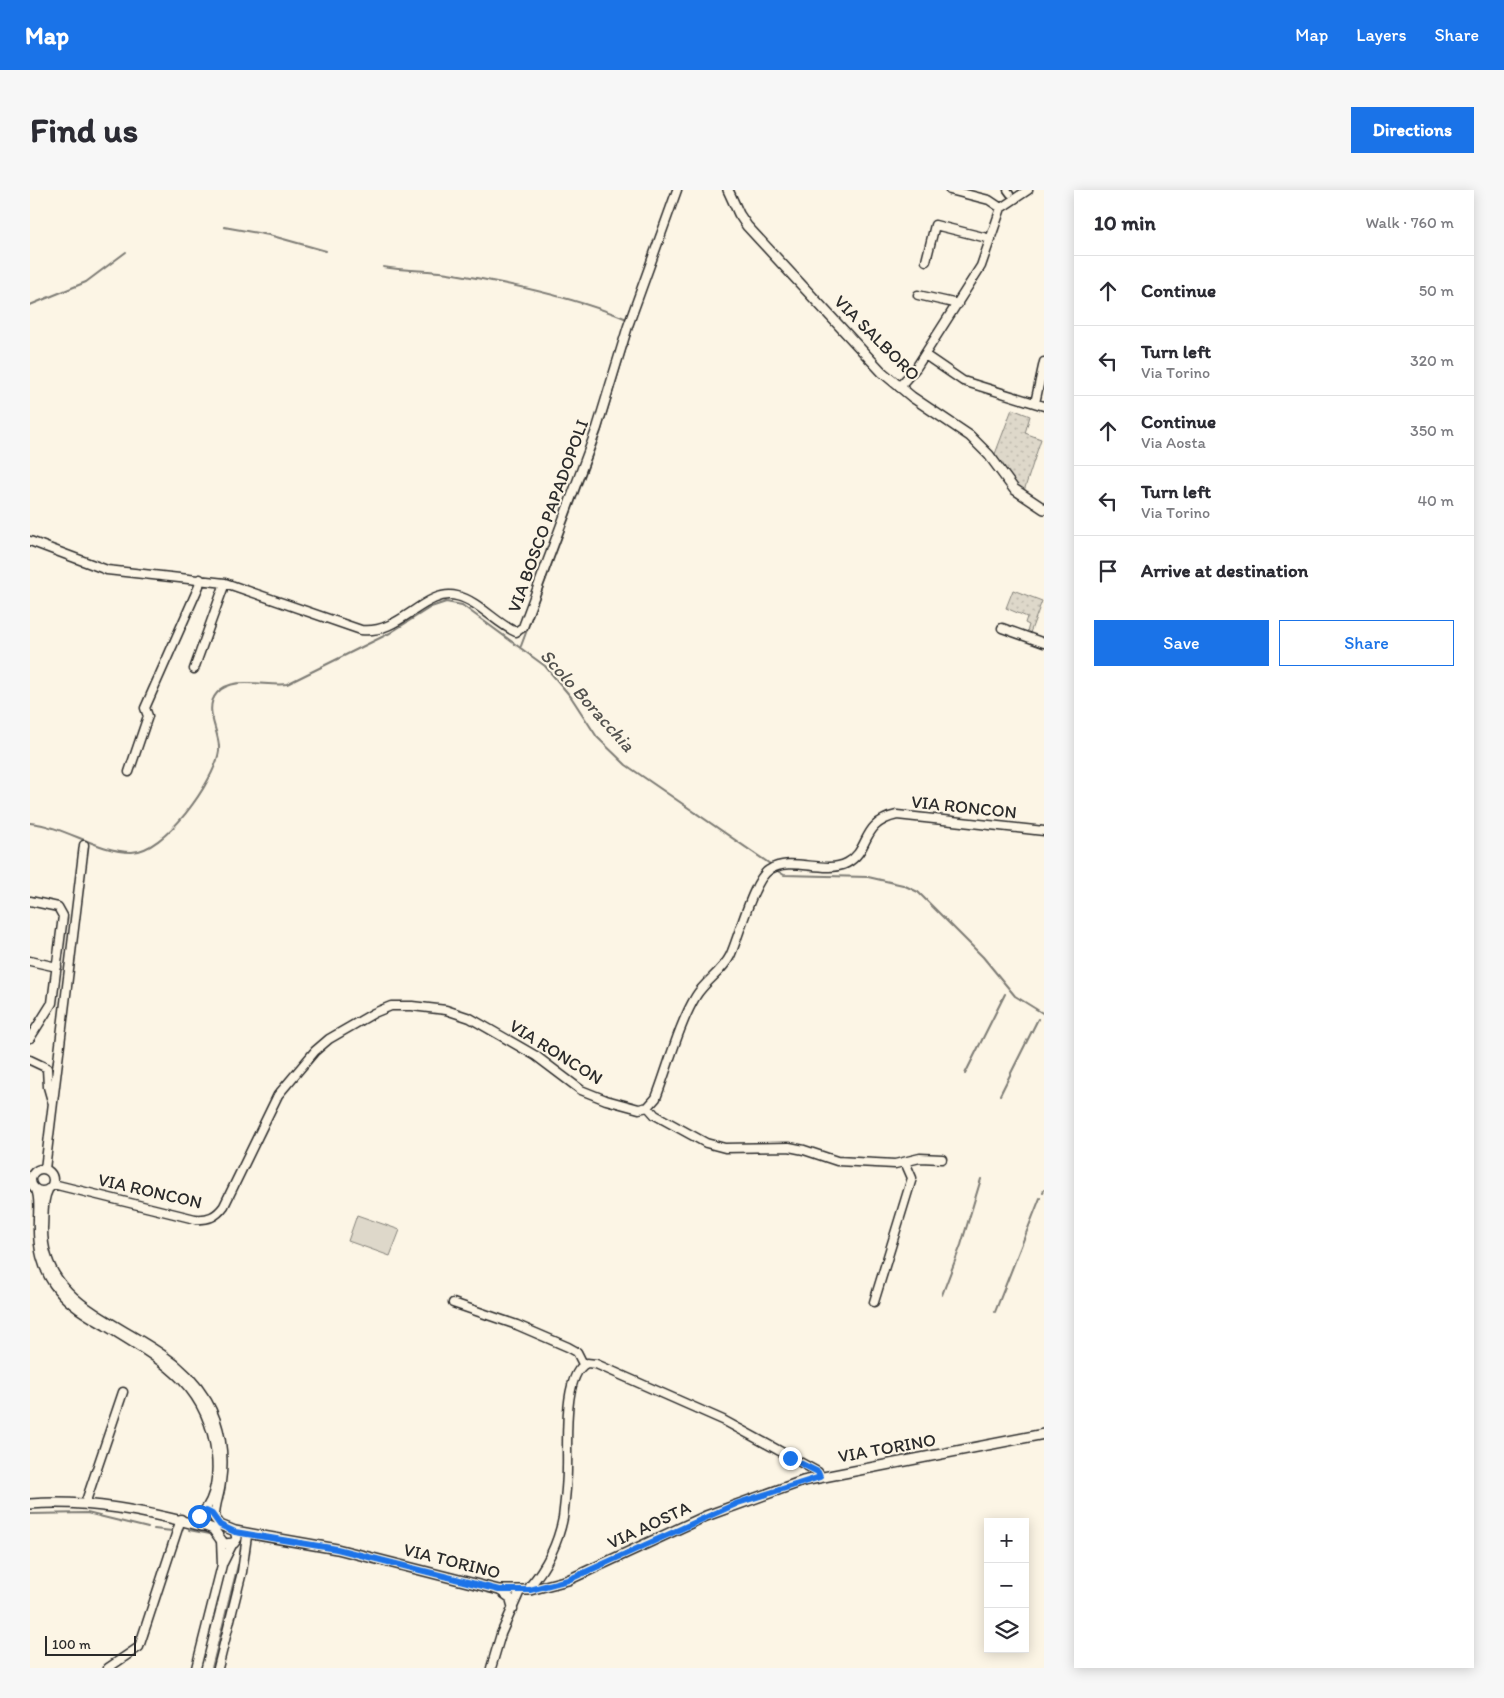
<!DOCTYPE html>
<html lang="en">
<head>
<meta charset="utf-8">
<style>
	:root { --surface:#fff; --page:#f7f7f7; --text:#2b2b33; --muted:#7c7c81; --line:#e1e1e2; --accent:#1a73e8 }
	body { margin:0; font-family:Itim,sans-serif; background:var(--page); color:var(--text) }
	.controls { position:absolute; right:15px; bottom:15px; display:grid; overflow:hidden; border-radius:0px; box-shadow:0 2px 12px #0003 }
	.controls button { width:45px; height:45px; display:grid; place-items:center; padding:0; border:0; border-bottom:1px solid var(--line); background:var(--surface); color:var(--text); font:25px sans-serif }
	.scale { position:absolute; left:15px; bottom:12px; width:91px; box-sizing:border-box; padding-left:5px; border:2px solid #2b2b2b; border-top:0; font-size:14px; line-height:18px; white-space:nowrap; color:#2b2b2b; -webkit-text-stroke:4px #fcf5e5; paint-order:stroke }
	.stop { position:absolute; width:15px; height:15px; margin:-11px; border:4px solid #1a73e8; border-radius:50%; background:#fff }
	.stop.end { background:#1a73e8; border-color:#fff; box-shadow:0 1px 5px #0008 }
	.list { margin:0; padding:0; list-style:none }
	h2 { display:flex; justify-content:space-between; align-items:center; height:65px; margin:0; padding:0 20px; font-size:21px }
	h2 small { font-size:16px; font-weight:400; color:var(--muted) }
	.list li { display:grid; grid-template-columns:32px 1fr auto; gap:15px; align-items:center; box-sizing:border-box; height:70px; padding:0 20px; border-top:1px solid var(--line) }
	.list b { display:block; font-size:19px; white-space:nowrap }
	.list p { margin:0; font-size:16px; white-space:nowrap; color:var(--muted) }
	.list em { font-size:16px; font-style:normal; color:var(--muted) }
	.actions { display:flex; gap:10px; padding:15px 20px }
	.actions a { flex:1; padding:11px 0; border:1px solid var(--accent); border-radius:0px; text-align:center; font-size:18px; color:var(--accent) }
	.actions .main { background:var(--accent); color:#fff }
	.icon { flex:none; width:28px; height:28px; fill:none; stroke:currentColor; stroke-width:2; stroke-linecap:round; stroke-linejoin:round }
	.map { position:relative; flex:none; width:1014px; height:1478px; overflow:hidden; border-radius:0px }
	header { display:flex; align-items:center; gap:30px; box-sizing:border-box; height:70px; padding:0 25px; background:var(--accent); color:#fff }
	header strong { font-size:24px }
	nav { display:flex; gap:28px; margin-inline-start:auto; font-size:18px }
	.intro { display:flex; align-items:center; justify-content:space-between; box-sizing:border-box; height:120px; padding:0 30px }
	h1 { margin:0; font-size:35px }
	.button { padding:12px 22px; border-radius:0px; background:var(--accent); color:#fff; font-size:18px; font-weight:700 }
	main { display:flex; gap:30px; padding:0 30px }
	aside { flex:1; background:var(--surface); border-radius:0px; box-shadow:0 2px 12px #0003 }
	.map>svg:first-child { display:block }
</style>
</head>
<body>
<header>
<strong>Map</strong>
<nav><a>Map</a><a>Layers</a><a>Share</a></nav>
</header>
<div class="intro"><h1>Find us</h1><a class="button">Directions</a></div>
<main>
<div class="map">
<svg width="1014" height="1478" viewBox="0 0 1014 1478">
	<defs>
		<pattern id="grass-dots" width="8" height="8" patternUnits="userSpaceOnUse" patternTransform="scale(1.25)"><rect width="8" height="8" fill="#ded8ca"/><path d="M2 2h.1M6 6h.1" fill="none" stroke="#bfbaae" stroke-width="1.8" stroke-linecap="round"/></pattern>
	</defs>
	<rect width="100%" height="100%" fill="#fcf5e5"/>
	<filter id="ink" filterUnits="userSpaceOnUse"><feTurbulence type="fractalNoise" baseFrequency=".02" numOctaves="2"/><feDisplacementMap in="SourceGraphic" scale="10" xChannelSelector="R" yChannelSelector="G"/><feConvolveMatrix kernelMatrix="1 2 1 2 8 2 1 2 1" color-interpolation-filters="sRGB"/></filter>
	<g filter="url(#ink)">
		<path fill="url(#grass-dots)" stroke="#84827a" d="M982,219L1000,226L995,243L1011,249L994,301L982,290L965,264Z
			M983,400L1012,411L1000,443L997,442L999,435L995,433L997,427L976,418Z"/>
		<path fill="#ded8ca" stroke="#84827a" d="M327,1025L370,1040L360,1066L318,1051Z"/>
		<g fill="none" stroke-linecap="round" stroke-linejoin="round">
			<path stroke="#7d7b74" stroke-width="2" d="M194,37L239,45L296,61
				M353,77C375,81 396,80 418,83C478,93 540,106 597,129
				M0,115L56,92L96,62
				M491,456L570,244L604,131
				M0,633C34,636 68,662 101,662C134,663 185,591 189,561C191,542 172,520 187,503C203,485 237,497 257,494L360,443L401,417L416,412L432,415L515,476L541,507L567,547L596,575L743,676
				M746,680L754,685L838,687L873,695L888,702L953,767L985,806L1014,824
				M935,884L975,804
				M970,905L1008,829
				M1013,1002L1014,1000
				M912,1105L931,1055L951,989
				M965,1122L1010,1008
				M0,1324L57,1323L118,1338
				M124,1339L142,1341
				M159,1340L180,1344
				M182,1478L208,1375"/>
			<defs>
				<path id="pedestrian" d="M977,0L980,4"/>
				<path id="minor" d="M920,0L959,10L971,18
					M896,71L905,35L961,49
					M888,105L928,114
					M895,165L933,191L1014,216
					M869,197L886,178L951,76L971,18L998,0
					M1005,213L1014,172
					M0,351L77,380L195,393L331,440C370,445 395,398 427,406C449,411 465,433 486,442L493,437L567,238L598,136L647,0
					M972,438L1014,453
					M164,479L195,393
					M99,582L118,526L115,518L169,396L170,389
					M0,711L28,717L33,726L22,813L0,848
					M0,771L27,777
					M0,870L17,878L18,897L22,911
					M618,917L625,925L676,953L695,958L759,957L774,960L807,971L865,974L890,968L912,969
					M1 990a11 11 0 1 1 22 0a11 11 0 1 1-22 0Z
					M15,979L54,655
					M23,994L165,1029C178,1030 186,1027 194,1016L248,905L285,861L299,849L344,823L361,816H382L416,820L440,828L506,866L551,900L576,910L609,919L618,917L626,908C638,877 649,834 666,806C675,791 692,782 700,766C709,747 723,690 739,680C761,665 794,685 817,673C841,660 830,633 867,625L1014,641
					M6,1000C10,1009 8,1019 8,1029C7,1056 11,1079 28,1100C41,1116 59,1126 76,1136C131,1170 178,1194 186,1265C188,1283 186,1308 173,1322
					M18,1000C12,1011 14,1025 13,1038C12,1111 83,1129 133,1165C151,1177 166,1193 177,1211C191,1235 195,1265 191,1292C190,1305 184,1316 185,1329
					M844,1112L882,988L875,972
					M423,1113L487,1135L538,1157L547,1162L553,1174
					M55,1314L93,1202
					M193,1373L202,1355
					M469,1400L480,1408L483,1419
					M500,1400V1396C517,1376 528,1353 533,1328C535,1311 537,1295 537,1278C538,1255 532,1184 557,1173L566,1174L693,1230L788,1282L791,1287
					M78,1478L109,1457L151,1329
					M166,1478L192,1375L191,1350
					M188,1478L212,1382L217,1346
					M461,1478L471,1444L490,1401"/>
				<path id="tertiary" d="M698,0L709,24L717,36L852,182L882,207L940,246L959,265L984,299L1014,319
					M0,1314C57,1309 118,1322 172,1336
					M176,1321L182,1324L190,1335L205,1341L207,1348L204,1353L194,1354L183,1339L170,1334L169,1326Z
					M205,1341L307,1359L469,1400H500L538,1390L676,1326L773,1291L1014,1244"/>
			</defs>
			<use href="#pedestrian" stroke="#2b2b2b" stroke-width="9"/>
			<use href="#minor" stroke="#2b2b2b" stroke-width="11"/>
			<use href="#tertiary" stroke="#2b2b2b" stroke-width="12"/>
			<use href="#pedestrian" stroke="#fcf5e5" stroke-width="5.5"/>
			<use href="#minor" stroke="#fcf5e5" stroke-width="8"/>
			<use href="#tertiary" stroke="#fcf5e5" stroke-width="9"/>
		</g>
	</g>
	<g fill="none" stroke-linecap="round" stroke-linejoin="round" filter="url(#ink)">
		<path stroke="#1a73e8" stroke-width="6" d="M169,1326L176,1321L182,1324L190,1335L205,1342L307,1359L469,1400H500L538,1390L708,1313L790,1287L788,1282L760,1268"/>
	</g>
	<g text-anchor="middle" stroke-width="4" stroke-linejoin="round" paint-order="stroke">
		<g font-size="18" fill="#2b2b2b" stroke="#fcf5e5">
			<text transform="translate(847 148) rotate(45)" y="6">VIA SALBORO</text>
			<text transform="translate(518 326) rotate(-70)" y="6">VIA BOSCO PAPADOPOLI</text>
			<text transform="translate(934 617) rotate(6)" y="6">VIA RONCON</text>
			<text transform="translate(526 862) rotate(32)" y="6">VIA RONCON</text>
			<text transform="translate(120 1001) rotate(13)" y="6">VIA RONCON</text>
			<text transform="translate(857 1258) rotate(-10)" y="6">VIA TORINO</text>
			<text transform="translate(619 1335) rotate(-25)" y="6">VIA AOSTA</text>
			<text transform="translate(422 1371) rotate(14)" y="6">VIA TORINO</text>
		</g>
		<g font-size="19" font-style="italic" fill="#545350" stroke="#fcf5e5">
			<text transform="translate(558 510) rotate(48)" y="7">Scolo Boracchia</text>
		</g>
	</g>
</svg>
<div class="controls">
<button>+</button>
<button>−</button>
<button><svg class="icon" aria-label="layers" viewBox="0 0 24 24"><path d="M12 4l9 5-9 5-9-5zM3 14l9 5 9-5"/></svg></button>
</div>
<div class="scale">100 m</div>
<div class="stop" style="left:169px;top:1326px"></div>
<div class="stop end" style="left:760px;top:1268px"></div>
</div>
<aside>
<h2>10 min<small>Walk · 760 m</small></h2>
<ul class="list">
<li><svg class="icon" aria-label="ahead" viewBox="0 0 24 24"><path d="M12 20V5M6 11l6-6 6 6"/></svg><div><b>Continue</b></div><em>50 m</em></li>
<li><svg class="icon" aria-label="left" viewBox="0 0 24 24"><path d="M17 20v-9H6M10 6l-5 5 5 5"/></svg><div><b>Turn left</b><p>Via Torino</p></div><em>320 m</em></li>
<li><svg class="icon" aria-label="ahead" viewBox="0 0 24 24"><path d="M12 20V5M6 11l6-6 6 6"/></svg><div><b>Continue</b><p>Via Aosta</p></div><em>350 m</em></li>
<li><svg class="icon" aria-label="left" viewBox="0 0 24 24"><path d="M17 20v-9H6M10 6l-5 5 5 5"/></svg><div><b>Turn left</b><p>Via Torino</p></div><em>40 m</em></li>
<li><svg class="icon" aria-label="arrive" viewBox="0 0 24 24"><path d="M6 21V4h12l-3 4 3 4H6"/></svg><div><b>Arrive at destination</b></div></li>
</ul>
<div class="actions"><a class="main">Save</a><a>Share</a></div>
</aside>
</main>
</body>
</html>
